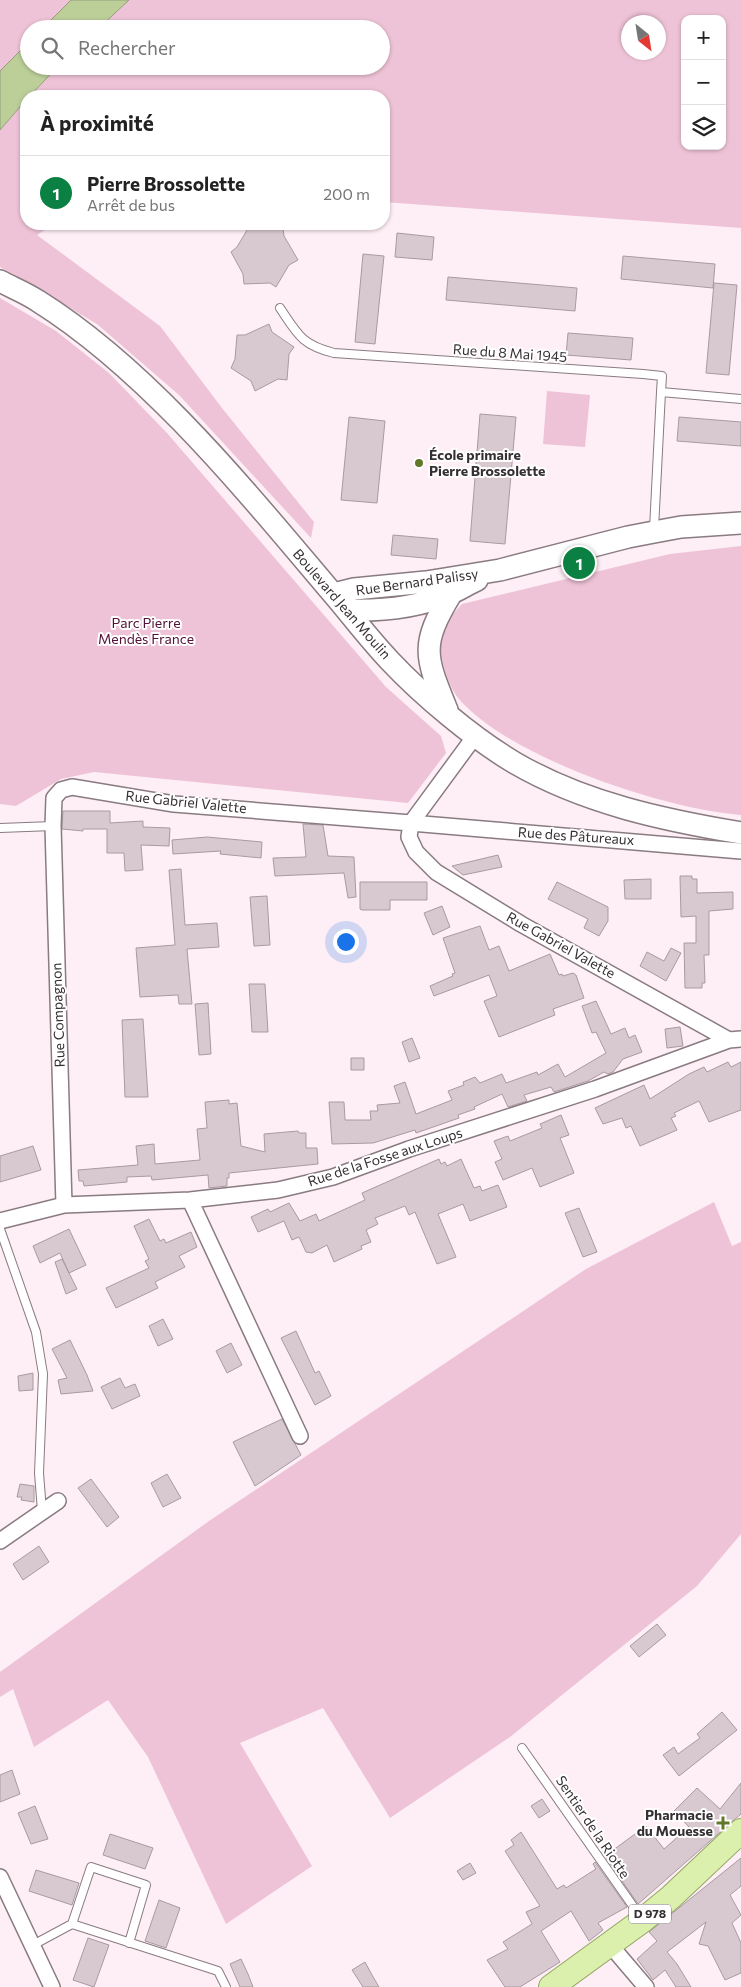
<!DOCTYPE html>
<html lang="fr">
<head>
<meta charset="utf-8">
<style>
	:root { --surface:#fff; --page:#f6f6f6; --text:#222; --muted:#767676; --line:#e0e0e0; --accent:#0b8043 }
	body { margin:0; font-family:Commissioner,sans-serif; background:var(--page); color:var(--text) }
	.controls { position:absolute; right:15px; top:15px; display:grid; overflow:hidden; border-radius:10px; box-shadow:0 1px 4px #0004 }
	.controls button { width:45px; height:45px; display:grid; place-items:center; padding:0; border:0; border-bottom:1px solid var(--line); background:var(--surface); color:var(--text); font:25px sans-serif }
	.compass { position:absolute; left:621px; top:15px; width:45px; height:45px; border-radius:50%; background:var(--surface); box-shadow:0 1px 4px #0004; rotate:150deg }
	.you { position:absolute; left:345px; top:941px; width:18px; height:18px; margin:-12px; border:4px solid #fff; border-radius:50%; background:#1a73e8; box-shadow:0 0 0 8px #1a73e833 }
	.badge { display:grid; place-items:center; width:32px; height:32px; border-radius:50%; background:var(--accent); color:#fff; font-size:16px; font-weight:700 }
	.pin { position:absolute; translate:-50% -50%; border:2px solid #fff; box-shadow:0 1px 5px #0006 }
	.list { margin:0; padding:0; list-style:none }
	h2 { display:flex; justify-content:space-between; align-items:center; height:65px; margin:0; padding:0 20px; font-size:21px }
	h2 small { font-size:16px; font-weight:400; color:var(--muted) }
	.list li { display:grid; grid-template-columns:32px 1fr auto; gap:15px; align-items:center; box-sizing:border-box; height:75px; padding:0 20px; border-top:1px solid var(--line) }
	.list b { display:block; font-size:19px; white-space:nowrap }
	.list p { margin:0; font-size:16px; white-space:nowrap; color:var(--muted) }
	.list em { font-size:16px; font-style:normal; color:var(--muted) }
	.icon { flex:none; width:28px; height:28px; fill:none; stroke:currentColor; stroke-width:2; stroke-linecap:round; stroke-linejoin:round }
	.map { position:relative; flex:none; width:741px; height:1987px; overflow:hidden }
	.search { position:absolute; background:var(--surface); box-shadow:0 1px 4px #0004; left:20px; top:20px; width:370px; height:55px; display:flex; align-items:center; gap:12px; box-sizing:border-box; padding:0 18px; border-radius:28px; color:var(--muted); font-size:19px }
	.panel { position:absolute; background:var(--surface); box-shadow:0 1px 4px #0004; left:20px; top:90px; width:370px; height:140px; border-radius:20px }
	.map>svg:first-child { display:block }
</style>
</head>
<body>
<div class="map">
<svg width="741" height="1987" viewBox="0 0 741 1987">
	<rect width="100%" height="100%" fill="#feeef5"/>
	<path fill="#efc3d7" fill-rule="evenodd" d="M0,0H71L42,29H29V42L0,71Z
		M129,0H741V228L384,202V96H30L58,66H381V29H98ZM685,19H722V146H685ZM628,22H658V52H628Z
		M26,100V224H54L37,235L160,326L222,408L314,522L311,538L179,395L97,324L0,267V130Z
		M0,298L56,331L109,373L167,433L386,687L441,736L446,753L408,803L94,772L61,779L16,806L0,804Z
		M547,391L590,395L585,447L543,444Z
		M741,546V815C664,809 510,758 459,699C451,690 446,675 443,664C437,635 442,626 462,604L670,554Z
		M714,1202L732,1246L741,1242V1534L697,1586L510,1737L390,1818L323,1708L240,1743L312,1866L226,1924L148,1757L108,1700L34,1747L13,1689L0,1697V1672L209,1521L586,1269Z"/>
	<path fill="#bccf99" stroke="#949f7a" d="M71,0H129L98,29H42Z
		M29,42V66H58L30,96H26V100L0,130V71Z"/>
	<path fill="#d8c9d0" stroke="#a99aa1" d="M250,225L258,229H283L284,236L298,260L289,265L276,287L270,283L244,284L243,274L231,252L237,247Z
		M397,233L434,237L432,260L395,257Z
		M363,254L384,256L375,344L355,342Z
		M623,256L715,264L713,288L621,279Z
		M448,277L577,288L575,311L446,300Z
		M714,283L737,285L729,375L706,373Z
		M269,324L272,332L294,347L289,354L287,380L278,379L255,391L251,381L231,368L235,359L237,335H245Z
		M568,333L633,338L631,360L566,355Z
		M480,414L516,417L505,544L470,541Z
		M349,417L385,421L377,503L341,500Z
		M679,417L741,422V446L677,441Z
		M393,535L438,539L436,559L391,555Z
		M63,811H110V823L143,821V827L170,828L169,846L141,845L143,870L125,871L124,853H107V829H83V831L62,829Z
		M303,824L323,825L328,856L354,857L356,897L348,898L344,873L275,876L273,858L306,857Z
		M207,837L262,842L261,858L220,854L221,851L173,854L172,840Z
		M498,855L502,867L463,875L452,866Z
		M181,869L185,925L217,923L219,947L187,949L192,1004H179L178,995L140,997L136,948L175,945L169,870Z
		M680,876H692V879H697V893L733,892V909L709,911V955H704L705,983H702V988H685L684,943H696V916L681,917Z
		M651,879V899H625L624,880Z
		M360,882H427V900H390V910H362L360,909Z
		M557,882L608,907V921L599,936L584,928L588,919L548,899Z
		M267,896L270,945L254,946L250,897Z
		M442,906L450,927L433,935L424,913Z
		M480,926L489,950L499,946L509,971L550,954L559,975L562,974L563,976L573,973L576,975L584,998L553,1009L555,1015L499,1037L484,1001L497,996L489,975L434,996L430,986L453,976L452,974L455,973L443,938Z
		M671,948L681,953L666,981L640,966L647,952L664,961Z
		M249,984H265L268,1032H252Z
		M596,1001L611,1034L625,1028L629,1038L635,1035L642,1052L623,1059L613,1072L608,1074L604,1072L588,1081L554,1092L551,1087L524,1095L527,1101L508,1107L502,1094L474,1107L475,1109L458,1115L459,1118L416,1133L415,1130L373,1143L332,1144L329,1102H344L345,1120H371L370,1111H378L377,1105L400,1103L394,1086L405,1082L416,1114L452,1100L448,1091L464,1085L463,1082L475,1077L480,1083L502,1074L506,1083L537,1072L538,1075L558,1064L565,1077L606,1053L596,1032L592,1033L582,1006Z
		M208,1003L211,1054L199,1055L195,1004Z
		M143,1019L148,1097H125L122,1020Z
		M680,1027L683,1046L667,1048L665,1029Z
		M412,1038L420,1058L409,1062L402,1042Z
		M351,1058H364V1070H351Z
		M728,1062L731,1067L741,1062V1110L709,1122L699,1101L674,1113L676,1116L671,1118L677,1130L640,1146L631,1126L626,1128L622,1118L603,1124L595,1108L644,1085L650,1099L689,1074L704,1067L707,1072Z
		M229,1100V1104L237,1103L241,1146L265,1152L264,1134L298,1131L299,1133H306V1148H317L318,1164L229,1173V1178H227V1186L209,1188L208,1175L152,1180L151,1176L127,1177V1182L84,1186L83,1181H79L78,1170L138,1165L136,1146L154,1144L155,1164L200,1160L197,1129L207,1128L205,1102Z
		M561,1115L569,1135L560,1138L574,1173L540,1187L532,1168L503,1180L495,1162L502,1159L494,1141L508,1136L510,1141L542,1128L540,1124Z
		M33,1146L41,1170L0,1182V1156Z
		M439,1159L441,1164L445,1162L447,1166L461,1159L474,1188L480,1186L482,1191L498,1185L507,1207L470,1221L463,1204L438,1214L456,1257L437,1264L415,1212L409,1215L405,1206L375,1218L378,1224L366,1230L371,1242L361,1246L362,1249L334,1262L327,1245L312,1253L306,1252L299,1237L292,1240L284,1221L258,1232L251,1217L268,1209L270,1212L289,1203L300,1221L316,1214L319,1221L365,1200L362,1193Z
		M579,1208L597,1252L583,1257L565,1213Z
		M149,1219L160,1241L164,1239L166,1243L191,1232L197,1247L179,1256L185,1267L155,1282L158,1288L116,1308L106,1288L149,1268L145,1261L149,1259L134,1226Z
		M69,1229L86,1265L69,1273L60,1253L40,1263L33,1246Z
		M62,1259L77,1289L66,1294L55,1262Z
		M163,1319L173,1339L158,1346L149,1326Z
		M296,1331L315,1373L319,1371L331,1396L315,1405L281,1338Z
		M70,1340L87,1375L93,1391L61,1394L58,1380L67,1378L52,1349Z
		M231,1343L242,1365L227,1373L216,1351Z
		M33,1373V1390L19,1391L18,1376Z
		M120,1378L125,1388L135,1384L140,1396L112,1409L101,1387Z
		M282,1419L301,1455L255,1486L233,1442Z
		M167,1474L181,1498L163,1507L151,1483Z
		M91,1479L119,1517L107,1527L78,1488Z
		M20,1484L34,1486V1502L21,1500L22,1497H17Z
		M39,1546L49,1562L23,1580L13,1564Z
		M657,1624L666,1635L639,1657L630,1646Z
		M722,1712L737,1730L679,1776L663,1755L674,1747L678,1754L700,1738L697,1734Z
		M12,1770L20,1794L0,1802V1775Z
		M741,1783V1814L638,1904L605,1856L646,1826L664,1849L689,1827L674,1811L697,1788L720,1809Z
		M542,1799L550,1811L539,1818L531,1806Z
		M35,1806L48,1839L31,1844L18,1813Z
		M521,1832L557,1889L564,1885L566,1888L596,1869L593,1864L595,1862L627,1907L598,1923L603,1930L589,1941L571,1911L541,1931L560,1962L520,1987H505L487,1960L508,1949L503,1942L532,1924L526,1912L540,1906L505,1851L514,1845L511,1840Z
		M110,1834L153,1848L145,1869L103,1855Z
		M741,1858V1886L730,1895L741,1915L732,1923L741,1943V1973L725,1980L708,1946L699,1944L706,1922L667,1952L677,1964L691,1987H676L665,1970L653,1980L637,1959L657,1941L649,1932Z
		M470,1863L476,1873L463,1880L457,1871Z
		M36,1870L79,1883L72,1905L29,1891Z
		M159,1900L180,1908L166,1948L145,1941Z
		M88,1938L109,1945L94,1987L73,1980Z
		M241,1959L248,1974L253,1987H240L230,1964Z
		M365,1962L372,1975L379,1987H363L352,1970Z"/>
	<g fill="none" stroke-linecap="round" stroke-linejoin="round">
		<defs>
			<path id="lane" d="M280,308C298,335 302,345 334,353L643,374L662,376L661,392L741,399
				M654,529L661,392
				M0,828L53,826
				M0,1229L36,1332L43,1374L39,1473L42,1511
				M522,1748L642,1919
				M129,1943L146,1885L91,1867L72,1924L218,1971L226,1987
				M31,1946L72,1924"/>
			<path id="street" d="M411,823L741,851
				M411,823L475,736
				M190,1200L300,1436
				M64,1205L53,826L54,798L61,790L72,787L174,804L411,823L409,837L416,852L436,872L521,924L729,1040L741,1039
				M0,1221L64,1205L190,1200L278,1190L333,1177L409,1149L595,1089L729,1040
				M0,1541L58,1501
				M0,1877L52,1987
				M611,1946L646,1987"/>
			<path id="secondary" d="M0,281C13,288 26,293 38,301C148,370 245,490 328,588C349,612 368,638 390,661C423,696 473,738 515,763C584,803 663,820 741,833
				M334,594L354,589L426,582L500,570L628,537L654,532L681,527L741,523
				M347,610C382,611 417,608 449,594C459,590 468,584 477,580
				M447,710C425,656 420,645 451,594"/>
			<path id="primary" d="M551,1987L643,1920L671,1897L741,1831"/>
		</defs>
		<use href="#lane" stroke="#897b81" stroke-width="10"/>
		<use href="#street" stroke="#897b81" stroke-width="18"/>
		<use href="#secondary" stroke="#897b81" stroke-width="24"/>
		<use href="#primary" stroke="#93a660" stroke-width="26"/>
		<use href="#lane" stroke="#fff" stroke-width="8"/>
		<use href="#street" stroke="#fff" stroke-width="15"/>
		<use href="#secondary" stroke="#fff" stroke-width="21"/>
		<use href="#primary" stroke="#dcf0ae" stroke-width="24"/>
	</g>
	<g fill="#627829" stroke="#fff" stroke-width="2">
		<circle cx="419" cy="463" r="5"/>
		<path d="M720.5 1815.5h5v5h5v5h-5v5h-5v-5h-5v-5h5z"/>
	</g>
	<g text-anchor="middle" stroke-width="4" stroke-linejoin="round" paint-order="stroke">
		<rect fill="#fff" stroke="#726e70" stroke-width="1" x="629" y="1904.5" width="42" height="19" rx="4"/>
		<g font-size="12" font-weight="bold" fill="#363033">
			<text x="650" y="1918">D 978</text>
		</g>
		<g font-size="14" fill="#363033" stroke="#fff">
			<text transform="translate(510 353) rotate(4)" y="5">Rue du 8 Mai 1945</text>
			<text transform="translate(417 582) rotate(-8)" y="5">Rue Bernard Palissy</text>
			<text transform="translate(342 604) rotate(49)" y="5">Boulevard Jean Moulin</text>
			<text transform="translate(186 802) rotate(6)" y="5">Rue Gabriel Valette</text>
			<text transform="translate(576 836) rotate(4)" y="5">Rue des Pâtureaux</text>
			<text transform="translate(561 945) rotate(29)" y="5">Rue Gabriel Valette</text>
			<text transform="translate(58 1015) rotate(-92)" y="5">Rue Compagnon</text>
			<text transform="translate(385 1157) rotate(-18)" y="5">Rue de la Fosse aux Loups</text>
			<text transform="translate(593 1827) rotate(56)" y="5">Sentier de la Riotte</text>
		</g>
		<g font-size="14" font-weight="bold" fill="#363033" stroke="#fff" text-anchor="start">
			<text x="429" y="460">École primaire<tspan x="429" dy="16">Pierre Brossolette</tspan></text>
			<text x="713" y="1820" text-anchor="end">Pharmacie<tspan x="713" dy="16">du Mouesse</tspan></text>
		</g>
		<g font-size="14" fill="#531137" stroke="#fff">
			<text x="146" y="628">Parc Pierre<tspan x="146" dy="16">Mendès France</tspan></text>
		</g>
	</g>
</svg>
<div class="controls">
<button>+</button>
<button>−</button>
<button><svg class="icon" aria-label="layers" viewBox="0 0 24 24"><path d="M12 4l9 5-9 5-9-5zM3 14l9 5 9-5"/></svg></button>
</div>
<svg class="compass" viewBox="-18 -18 36 36"><path d="M0-13l5 13h-10z" fill="#e53935"/><path d="M0 13l5-13h-10z" fill="#767676"/></svg>
<div class="you"></div>
<div class="pin badge" style="left:579px;top:563px">1</div>
<div class="search"><svg class="icon" aria-label="search" viewBox="0 0 24 24"><circle cx="10" cy="10" r="6"/><path d="M15 15l6 6"/></svg>Rechercher</div>
<section class="panel">
<h2>À proximité<small></small></h2>
<ul class="list">
<li><span class="badge">1</span><div><b>Pierre Brossolette</b><p>Arrêt de bus</p></div><em>200 m</em></li>
</ul>
</section>
</div>
</body>
</html>
